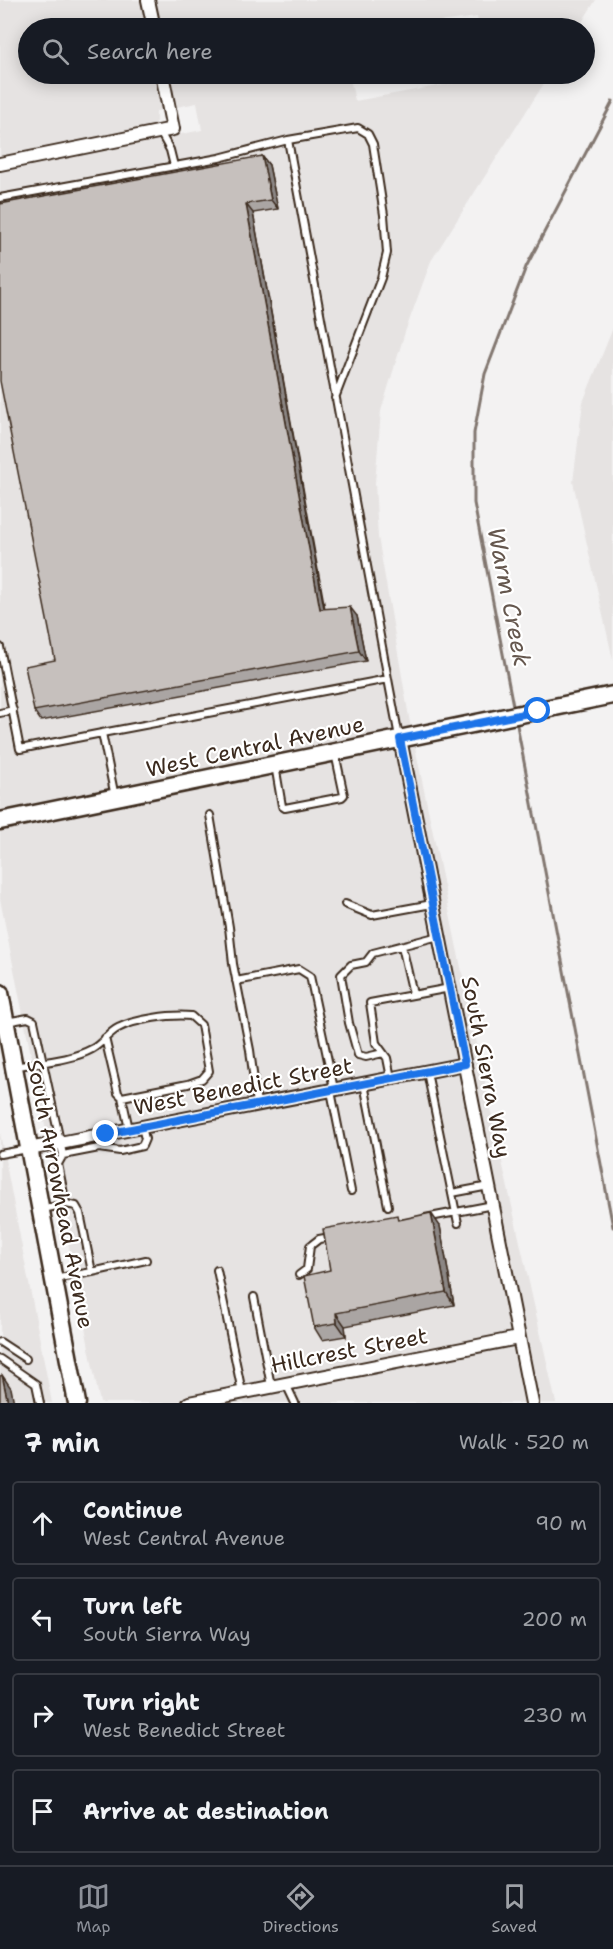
<!DOCTYPE html>
<html lang="en">
<head>
<meta charset="utf-8">
<style>
	:root { --surface:#171b24; --page:#242831; --text:#f1f3f6; --muted:#9ea1a6; --line:#363941; --accent:#8c9099 }
	body { margin:0; font-family:"Shantell Sans",sans-serif; background:var(--page); color:var(--text) }
	.stop { position:absolute; width:18px; height:18px; margin:-14px; border:4px solid #1a73e8; border-radius:50%; background:#fff }
	.stop.end { background:#1a73e8; border-color:#fff; box-shadow:0 2px 6px #0008 }
	.list { margin:0; padding:0; list-style:none }
	h2 { display:flex; justify-content:space-between; align-items:center; height:78px; margin:0; padding:0 24px; font-size:26px }
	h2 small { font-size:20px; font-weight:400; color:var(--muted) }
	.list li { display:grid; grid-template-columns:39px 1fr auto; gap:18px; align-items:center; box-sizing:border-box; height:84px; margin:0 12px 12px; padding:0 12px; border:2px solid var(--line); border-radius:6px }
	.list b { display:block; font-size:22px; white-space:nowrap }
	.list p { margin:0; font-size:20px; white-space:nowrap; color:var(--muted) }
	.list em { font-size:20px; font-style:normal; color:var(--muted) }
	.icon { flex:none; width:33px; height:33px; fill:none; stroke:currentColor; stroke-width:2; stroke-linecap:round; stroke-linejoin:round }
	.map { position:relative; flex:none; width:613px; height:1403px; overflow:hidden }
	.search { position:absolute; background:var(--surface); box-shadow:0 3px 15px #0003; left:18px; right:18px; top:18px; height:66px; display:flex; align-items:center; gap:15px; box-sizing:border-box; padding:0 21px; border-radius:33px; color:var(--muted); font-size:22px }
	.sheet { height:462px; background:var(--surface) }
	nav { display:flex; justify-content:space-around; align-items:center; box-sizing:border-box; height:84px; border-top:2px solid var(--line); background:var(--surface); font-size:16px; color:var(--muted) }
	nav a { display:grid; justify-items:center; gap:3px }
	nav .on { color:var(--accent) }
	.map>svg:first-child { display:block }
</style>
</head>
<body>
<div class="map">
<svg width="613" height="1403" viewBox="0 0 613 1403">
	<rect width="100%" height="100%" fill="#f3f2f2"/>
	<filter id="ink" filterUnits="userSpaceOnUse"><feTurbulence type="fractalNoise" baseFrequency=".0167" numOctaves="2"/><feDisplacementMap in="SourceGraphic" scale="12" xChannelSelector="R" yChannelSelector="G"/><feConvolveMatrix kernelMatrix="1 2 1 2 8 2 1 2 1" color-interpolation-filters="sRGB"/></filter>
	<g filter="url(#ink)">
		<path fill="#e6e3e2" d="M0,0H596L578,28H479L477,17L392,28H28V74H349L355,101L487,77V74H550L431,261L405,332L381,411L375,483L378,537L410,723L496,1135L556,1403H100L0,899V170L202,130L197,103L156,111V127L0,156Z
			M613,328V660L573,482L583,402Z
			M0,1133L52,1403H0Z"/>
		<g fill="none" stroke-linecap="round" stroke-linejoin="round">
			<path stroke="#827770" stroke-width="3" d="M514,711L474,503V433L485,374L526,267L613,101
				M516,720L613,1227"/>
			<defs>
				<path id="service" d="M160,132L170,150L174,166
					M288,140L358,128L368,134L373,144L384,215L387,253L381,278L335,398
					M0,198L219,158L288,140L388,679
					M0,647L20,749L102,733L115,797
					M0,713L13,710
					M102,733L388,679L399,737
					M275,765L282,806L285,808L342,797L344,795L335,753
					M210,815L229,927L233,964L250,1050L257,1104
					M345,904L372,915L432,904
					M402,946L413,994
					M236,981L299,969L310,976L334,1089
					M6,1022L28,1018L34,1021L63,1155L58,1164L66,1204L76,1206L80,1213L92,1272L146,1260
					M383,1053L366,1057L358,1055L349,1023L341,975L351,965L366,962L373,953L439,936
					M14,1067C39,1062 70,1061 92,1049C102,1044 108,1033 118,1028C135,1019 172,1014 191,1016L201,1025L209,1071L202,1079L188,1084L122,1097L118,1093L105,1038
					M427,1072L458,1223
					M391,1078L387,1058L376,1043L370,1003L450,988
					M364,1084L388,1206
					M331,1091L351,1191
					M122,1097L129,1129
					M0,1154L28,1149
					M63,1155L99,1148L120,1151L142,1146L145,1139L142,1127
					M452,1193L489,1186
					M43,1209L66,1204
					M425,1218L493,1205
					M217,1270L242,1392
					M299,1275L307,1269L310,1246L319,1239L330,1237
					M54,1279L92,1272
					M254,1297L271,1386
					M0,1342L26,1359
					M0,1359L36,1384L40,1403
					M286,1384L295,1403"/>
				<path id="minor" d="M148,0L154,28
					M0,164L173,129L162,74
					M400,739L532,1403
					M29,1149L465,1064
					M189,1403L518,1338"/>
				<path id="tertiary" d="M0,821L613,695
					M0,993L77,1403"/>
			</defs>
			<use href="#service" stroke="#3b2a1e" stroke-width="10"/>
			<use href="#minor" stroke="#3b2a1e" stroke-width="16"/>
			<use href="#tertiary" stroke="#3b2a1e" stroke-width="21"/>
			<use href="#service" stroke="#fff" stroke-width="6"/>
			<use href="#minor" stroke="#fff" stroke-width="12"/>
			<use href="#tertiary" stroke="#fff" stroke-width="16"/>
		</g>
		<path fill="#aaa5a3" stroke="#3b2a1e" stroke-width="1.5" d="M262,156L269,165L278,209L253,213L325,609L357,616L366,661L41,721L34,711Z
			M401,1219L440,1226L454,1305L345,1326L346,1336L322,1340L314,1327L330,1270Z"/>
		<path fill="#8b8684" stroke="#3b2a1e" stroke-width="1.5" d="M262,156L269,165L278,209L271,200Z
			M246,204L253,213L326,619L320,609Z
			M350,607L357,616L366,661L359,651Z
			M431,1213L440,1226L454,1305L446,1292Z
			M336,1313L345,1326L346,1336L337,1323Z
			M2,1375L11,1388L14,1403H8Z"/>
		<path fill="#c6c0bd" stroke="#3b2a1e" stroke-width="1.5" d="M262,156L271,200L246,204L320,609L350,607L359,651L34,711L25,666L55,660L0,381V204Z
			M431,1213L446,1292L336,1313L337,1323L314,1327L304,1276L330,1270L323,1229L397,1215L398,1220Z
			M2,1375L8,1403H0V1376Z"/>
	</g>
	<g fill="none" stroke-linecap="round" stroke-linejoin="round" filter="url(#ink)">
		<path stroke="#1a73e8" stroke-width="8" d="M106,1134L465,1064L400,739L538,711"/>
	</g>
	<g text-anchor="middle" stroke-width="4.5" stroke-linejoin="round" paint-order="stroke">
		<g font-size="22" fill="#3b2a1e" stroke="#fff">
			<text transform="translate(255 746) rotate(-12)" y="8">West Central Avenue</text>
			<text transform="translate(487 1067) rotate(79)" y="8">South Sierra Way</text>
			<text transform="translate(243 1086) rotate(-11)" y="8">West Benedict Street</text>
			<text transform="translate(61 1194) rotate(79)" y="8">South Arrowhead Avenue</text>
			<text transform="translate(349 1350) rotate(-11)" y="8">Hillcrest Street</text>
		</g>
		<g font-size="24" font-style="italic" fill="#65574e" stroke="#fff">
			<text transform="translate(509 597) rotate(79)" y="8">Warm Creek</text>
		</g>
	</g>
</svg>
<div class="stop" style="left:538px;top:711px"></div>
<div class="stop end" style="left:106px;top:1134px"></div>
<div class="search"><svg class="icon" aria-label="search" viewBox="0 0 24 24"><circle cx="10" cy="10" r="6"/><path d="M15 15l6 6"/></svg>Search here</div>
</div>
<section class="sheet">
<h2>7 min<small>Walk · 520 m</small></h2>
<ul class="list">
<li><svg class="icon" aria-label="ahead" viewBox="0 0 24 24"><path d="M12 20V5M6 11l6-6 6 6"/></svg><div><b>Continue</b><p>West Central Avenue</p></div><em>90 m</em></li>
<li><svg class="icon" aria-label="left" viewBox="0 0 24 24"><path d="M17 20v-9H6M10 6l-5 5 5 5"/></svg><div><b>Turn left</b><p>South Sierra Way</p></div><em>200 m</em></li>
<li><svg class="icon" aria-label="right" viewBox="0 0 24 24"><path d="M7 20v-9h11M14 6l5 5-5 5"/></svg><div><b>Turn right</b><p>West Benedict Street</p></div><em>230 m</em></li>
<li><svg class="icon" aria-label="arrive" viewBox="0 0 24 24"><path d="M6 21V4h12l-3 4 3 4H6"/></svg><div><b>Arrive at destination</b></div></li>
</ul>
</section>
<nav>
<a class="on"><svg class="icon" aria-label="map" viewBox="0 0 24 24"><path d="M3 6l6-2 6 2 6-2v14l-6 2-6-2-6 2zM9 4v14M15 6v14"/></svg>Map</a>
<a><svg class="icon" aria-label="directions" viewBox="0 0 24 24"><path d="M12 3l9 9-9 9-9-9zM9 14v-3h6M13 9l2 2-2 2"/></svg>Directions</a>
<a><svg class="icon" aria-label="saved" viewBox="0 0 24 24"><path d="M7 4h10v16l-5-4-5 4z"/></svg>Saved</a>
</nav>
</body>
</html>
